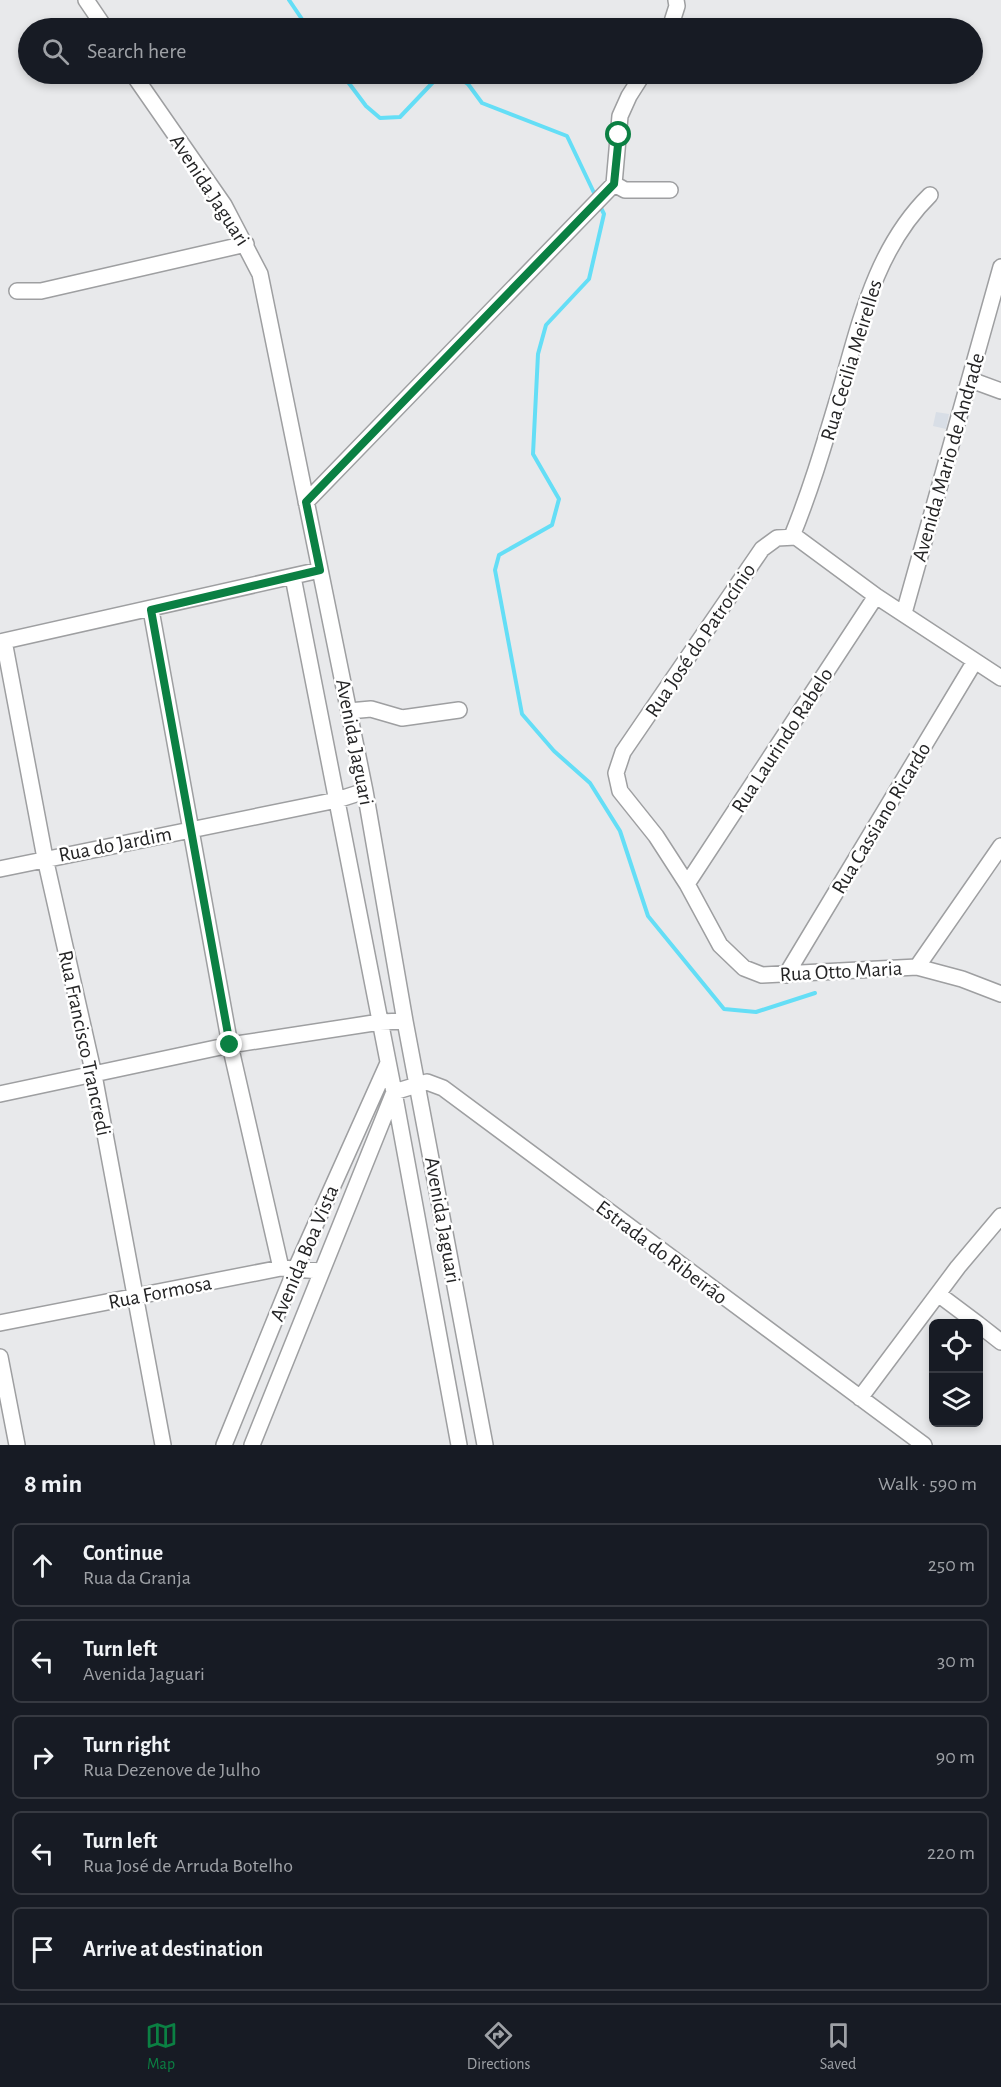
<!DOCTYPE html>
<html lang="en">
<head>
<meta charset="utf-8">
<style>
	:root { --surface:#171b24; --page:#242831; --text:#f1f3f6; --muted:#9ea1a6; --line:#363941; --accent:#0b8043 }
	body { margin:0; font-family:"Alegreya Sans",sans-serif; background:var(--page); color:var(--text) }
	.controls { position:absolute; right:18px; bottom:18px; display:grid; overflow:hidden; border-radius:9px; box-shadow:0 3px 9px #0003 }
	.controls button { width:54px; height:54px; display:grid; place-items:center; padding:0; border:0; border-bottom:2px solid var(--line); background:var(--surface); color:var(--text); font:30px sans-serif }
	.stop { position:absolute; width:18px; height:18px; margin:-14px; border:4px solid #0b8043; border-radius:50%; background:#fff }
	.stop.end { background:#0b8043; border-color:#fff; box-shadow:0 2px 6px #0008 }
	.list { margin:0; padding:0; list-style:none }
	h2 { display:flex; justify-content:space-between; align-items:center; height:78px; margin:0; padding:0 24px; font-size:26px }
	h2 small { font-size:20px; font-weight:400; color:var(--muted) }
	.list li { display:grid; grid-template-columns:39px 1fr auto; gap:18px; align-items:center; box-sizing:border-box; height:84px; margin:0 12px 12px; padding:0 12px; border:2px solid var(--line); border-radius:9px }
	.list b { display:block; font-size:22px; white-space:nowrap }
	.list p { margin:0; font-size:20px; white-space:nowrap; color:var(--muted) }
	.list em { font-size:20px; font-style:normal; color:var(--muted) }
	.icon { flex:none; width:33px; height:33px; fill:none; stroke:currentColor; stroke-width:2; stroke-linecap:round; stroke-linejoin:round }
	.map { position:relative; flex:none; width:1001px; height:1445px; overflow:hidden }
	.search { position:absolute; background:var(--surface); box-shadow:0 3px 9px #0003; left:18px; right:18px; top:18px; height:66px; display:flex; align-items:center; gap:15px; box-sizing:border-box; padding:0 21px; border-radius:33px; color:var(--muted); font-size:22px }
	.sheet { height:558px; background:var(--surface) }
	nav { display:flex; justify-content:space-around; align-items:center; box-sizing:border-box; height:84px; border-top:2px solid var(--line); background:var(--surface); font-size:16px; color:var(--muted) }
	nav a { display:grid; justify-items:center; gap:3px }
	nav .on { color:var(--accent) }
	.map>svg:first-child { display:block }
</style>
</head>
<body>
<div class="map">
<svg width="1001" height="1445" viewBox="0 0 1001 1445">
	<rect width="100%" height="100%" fill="#e8e9eb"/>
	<path fill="#d8dee6" d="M936,412L949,414L946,429L933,426Z"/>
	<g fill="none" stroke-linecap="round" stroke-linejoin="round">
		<path stroke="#64def6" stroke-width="4" d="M289,0L308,28
			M342,74L366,106L380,118L400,117L437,78L445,74
			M454,74L468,84L482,103L567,136L596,197
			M599,204L604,214L589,279L546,325L538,354L533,454L559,499L552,525L499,555L495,570L522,714L554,751L590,783L620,831L648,916L724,1009L756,1012L815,993"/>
		<defs>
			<path id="minor" d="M86,0L105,28
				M670,28L677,6L676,0
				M133,74L224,205L260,274L365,791L405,1021L485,1445
				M614,184L625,190H670
				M17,291H41L246,244
				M971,380L1001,391
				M306,502L614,184L620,116L629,96L643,74
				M792,536C812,487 826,438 841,388C861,318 877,247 930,195
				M293,577L394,1092L459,1445
				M151,610L230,1045L281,1268
				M904,613L1001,267
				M4,641L45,858L94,1075L163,1445
				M0,642L320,570
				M1001,678L876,596L796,537L777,538L762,549L623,752L616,773L620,791L656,836L687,884L720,945L744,968L762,975L917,967L962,979L1001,994
				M349,711L371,709L402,718L459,710
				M0,869L337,800L365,791
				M687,884L876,596
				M917,967L1001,846
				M786,975L975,661
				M0,1094L230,1045L380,1022L405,1021
				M938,1294L978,1324
				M0,1323L281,1268L321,1271
				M978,1324L1001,1342
				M0,1357L17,1445
				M860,1398L958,1267L1001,1216
				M224,1445L296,1268L388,1063
				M252,1445L394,1092L427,1082L443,1088L924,1445"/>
		</defs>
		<use href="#minor" stroke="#9e9fa1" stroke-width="18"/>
		<use href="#minor" stroke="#fff" stroke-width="15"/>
	</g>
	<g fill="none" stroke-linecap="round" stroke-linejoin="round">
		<path stroke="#0b8043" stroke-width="8" d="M230,1045L151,610L320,570L306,502L614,184L619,135"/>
	</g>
	<g text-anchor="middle" stroke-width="5" stroke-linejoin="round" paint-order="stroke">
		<g font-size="21" fill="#252526" stroke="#fff">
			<text transform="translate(210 190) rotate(57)" y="7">Avenida Jaguari</text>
			<text transform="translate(851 360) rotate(-73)" y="7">Rua Cecilia Meirelles</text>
			<text transform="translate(948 457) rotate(-74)" y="7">Avenida Mario de Andrade</text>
			<text transform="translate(700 640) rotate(-56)" y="7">Rua José do Patrocínio</text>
			<text transform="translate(782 740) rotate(-57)" y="7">Rua Laurindo Rabelo</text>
			<text transform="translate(355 742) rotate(79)" y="7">Avenida Jaguari</text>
			<text transform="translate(881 818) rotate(-59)" y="7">Rua Cassiano Ricardo</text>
			<text transform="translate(115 844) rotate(-11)" y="7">Rua do Jardim</text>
			<text transform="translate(841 971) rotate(-3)" y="7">Rua Otto Maria</text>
			<text transform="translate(85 1043) rotate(78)" y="7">Rua Francisco Trancredi</text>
			<text transform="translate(443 1220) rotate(80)" y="7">Avenida Jaguari</text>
			<text transform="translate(662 1252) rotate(37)" y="7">Estrada do Ribeirão</text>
			<text transform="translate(304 1253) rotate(-67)" y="7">Avenida Boa Vista</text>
			<text transform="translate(160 1292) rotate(-11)" y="7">Rua Formosa</text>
		</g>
	</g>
</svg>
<div class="controls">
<button><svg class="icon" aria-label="locate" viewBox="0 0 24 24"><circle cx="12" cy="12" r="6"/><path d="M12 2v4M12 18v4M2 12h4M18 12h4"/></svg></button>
<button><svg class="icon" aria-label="layers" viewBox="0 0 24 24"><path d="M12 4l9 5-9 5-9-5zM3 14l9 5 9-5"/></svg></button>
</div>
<div class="stop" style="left:619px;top:135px"></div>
<div class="stop end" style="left:230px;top:1045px"></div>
<div class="search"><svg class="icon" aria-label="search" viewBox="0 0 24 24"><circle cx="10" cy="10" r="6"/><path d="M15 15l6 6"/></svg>Search here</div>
</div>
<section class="sheet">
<h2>8 min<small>Walk · 590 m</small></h2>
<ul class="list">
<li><svg class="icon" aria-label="ahead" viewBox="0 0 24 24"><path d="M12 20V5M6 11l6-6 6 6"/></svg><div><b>Continue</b><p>Rua da Granja</p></div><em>250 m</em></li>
<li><svg class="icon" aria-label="left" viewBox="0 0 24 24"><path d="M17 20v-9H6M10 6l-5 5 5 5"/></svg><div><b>Turn left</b><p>Avenida Jaguari</p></div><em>30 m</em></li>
<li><svg class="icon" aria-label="right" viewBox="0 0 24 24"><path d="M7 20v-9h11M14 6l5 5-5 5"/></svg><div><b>Turn right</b><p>Rua Dezenove de Julho</p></div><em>90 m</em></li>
<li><svg class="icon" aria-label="left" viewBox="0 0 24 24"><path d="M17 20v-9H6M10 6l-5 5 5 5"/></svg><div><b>Turn left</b><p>Rua José de Arruda Botelho</p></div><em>220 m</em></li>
<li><svg class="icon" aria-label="arrive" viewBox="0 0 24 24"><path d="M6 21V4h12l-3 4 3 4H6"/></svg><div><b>Arrive at destination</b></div></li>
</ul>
</section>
<nav>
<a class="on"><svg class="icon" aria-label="map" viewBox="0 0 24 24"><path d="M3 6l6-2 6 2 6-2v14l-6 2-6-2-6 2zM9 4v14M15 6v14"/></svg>Map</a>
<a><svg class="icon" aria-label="directions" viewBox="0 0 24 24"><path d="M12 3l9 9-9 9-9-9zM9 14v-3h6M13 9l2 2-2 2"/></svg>Directions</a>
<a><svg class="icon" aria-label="saved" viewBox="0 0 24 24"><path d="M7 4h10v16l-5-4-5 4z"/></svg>Saved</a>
</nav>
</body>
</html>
